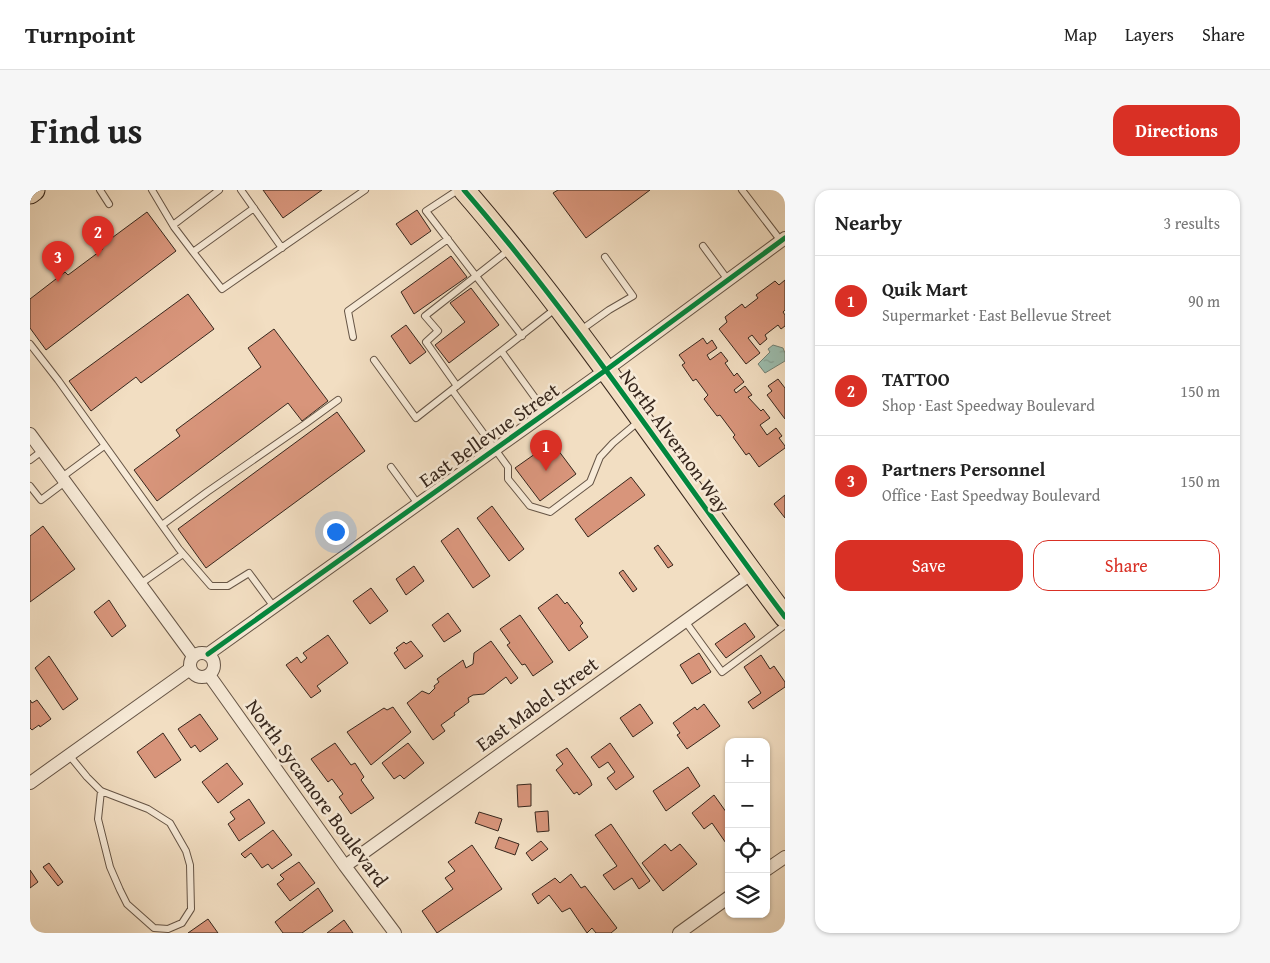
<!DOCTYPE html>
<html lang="en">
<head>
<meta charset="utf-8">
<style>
	:root { --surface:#fff; --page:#f6f6f6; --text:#222; --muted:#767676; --line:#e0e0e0; --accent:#d93025 }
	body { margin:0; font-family:"Gentium Book Plus",serif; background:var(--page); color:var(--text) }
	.controls { position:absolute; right:15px; bottom:15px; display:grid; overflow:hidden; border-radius:10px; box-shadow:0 1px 4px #0004 }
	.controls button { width:45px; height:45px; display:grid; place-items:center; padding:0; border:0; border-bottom:1px solid var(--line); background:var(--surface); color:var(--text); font:25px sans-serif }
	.you { position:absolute; left:305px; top:341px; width:18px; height:18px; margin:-12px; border:4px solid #fff; border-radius:50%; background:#1a73e8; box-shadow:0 0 0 8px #1a73e833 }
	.badge { display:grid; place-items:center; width:32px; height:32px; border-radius:50%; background:var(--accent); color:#fff; font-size:16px; font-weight:700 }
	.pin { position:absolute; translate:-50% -41px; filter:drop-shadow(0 1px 2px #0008) }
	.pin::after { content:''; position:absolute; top:26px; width:18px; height:15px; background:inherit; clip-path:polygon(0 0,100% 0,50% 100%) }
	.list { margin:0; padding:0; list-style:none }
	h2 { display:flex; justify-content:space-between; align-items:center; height:65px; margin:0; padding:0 20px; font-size:21px }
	h2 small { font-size:16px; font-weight:400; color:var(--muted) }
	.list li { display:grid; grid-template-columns:32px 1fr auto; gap:15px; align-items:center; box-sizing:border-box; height:90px; padding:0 20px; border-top:1px solid var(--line) }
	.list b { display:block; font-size:19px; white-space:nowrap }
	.list p { margin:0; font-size:16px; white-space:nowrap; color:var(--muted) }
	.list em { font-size:16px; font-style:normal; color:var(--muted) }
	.actions { display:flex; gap:10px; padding:15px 20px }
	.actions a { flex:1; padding:11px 0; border:1px solid var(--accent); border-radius:15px; text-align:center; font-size:18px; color:var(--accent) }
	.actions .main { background:var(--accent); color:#fff }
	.icon { flex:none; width:28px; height:28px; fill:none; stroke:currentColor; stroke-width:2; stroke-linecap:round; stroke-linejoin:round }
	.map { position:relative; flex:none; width:755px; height:743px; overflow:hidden; border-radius:15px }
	header { display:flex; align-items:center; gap:30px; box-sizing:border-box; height:70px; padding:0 25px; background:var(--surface); border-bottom:1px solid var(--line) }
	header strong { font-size:24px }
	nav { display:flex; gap:28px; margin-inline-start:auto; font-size:18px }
	.intro { display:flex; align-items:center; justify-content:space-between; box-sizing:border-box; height:120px; padding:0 30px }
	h1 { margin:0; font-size:35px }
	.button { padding:12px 22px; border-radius:15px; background:var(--accent); color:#fff; font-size:18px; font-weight:700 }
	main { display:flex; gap:30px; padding:0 30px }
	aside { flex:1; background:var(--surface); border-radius:15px; box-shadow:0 1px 4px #0004 }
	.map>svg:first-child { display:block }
</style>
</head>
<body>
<header>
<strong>Turnpoint</strong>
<nav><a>Map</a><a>Layers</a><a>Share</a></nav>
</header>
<div class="intro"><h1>Find us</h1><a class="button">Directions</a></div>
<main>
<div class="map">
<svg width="755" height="743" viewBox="0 0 755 743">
	<defs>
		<pattern id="water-ripples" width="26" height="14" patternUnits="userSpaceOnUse" patternTransform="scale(1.25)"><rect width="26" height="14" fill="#9cbdae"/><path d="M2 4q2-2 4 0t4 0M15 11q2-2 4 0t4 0" fill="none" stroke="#87a295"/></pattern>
	</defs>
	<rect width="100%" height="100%" fill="#f2dec2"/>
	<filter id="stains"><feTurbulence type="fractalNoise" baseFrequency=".004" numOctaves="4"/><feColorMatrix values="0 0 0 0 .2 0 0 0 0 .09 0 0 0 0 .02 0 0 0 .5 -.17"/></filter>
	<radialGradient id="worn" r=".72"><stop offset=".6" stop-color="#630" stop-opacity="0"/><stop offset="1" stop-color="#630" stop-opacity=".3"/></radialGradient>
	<path fill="url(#water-ripples)" stroke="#748174" d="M743,155L753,158L755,163V171L735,183L728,174L740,162L738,159Z"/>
	<path fill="#d8957b" stroke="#37271d" d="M233,0H292L253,28Z
		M528,0H620L556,48L523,3Z
		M387,20L401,41L381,55L366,34Z
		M117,22L146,61L16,160L0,138V109L35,82L38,85L73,59L71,56Z
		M421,66L437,87L384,124L371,102Z
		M755,90V120L753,122L755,125V136L751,139L748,135L735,145L737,149L730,155L722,145L718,148L730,163L716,174L689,139L697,132L695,127L712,114L715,118L728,108L726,105L745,91L749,95Z
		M441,98L469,135L419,173L405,155L435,132L420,113Z
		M158,104L184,139L111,193L106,187L61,221L39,191Z
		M376,135L396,162L380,174L361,146Z
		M244,139L298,211L272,231L258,213L127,311L104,280L150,246L146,240L231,177L218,158Z
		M673,148L677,154L682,150L687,158L677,165L680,170L691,162L698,171L695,173L704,186L707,183L714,192L704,200L706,203L715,196L722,205L718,207L731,221L733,219L740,228L730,235L737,245L746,238L752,246L749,248L755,256V258L729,277L719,263L716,265L703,247L705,245L690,225L687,226L674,209L678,205L666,189L663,191L652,175L655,173L649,165Z
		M748,189L755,198V229L737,205L742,201L738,196Z
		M307,222L335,261L176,378L148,339Z
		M522,252L546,284L510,311L485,278Z
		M601,287L615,305L558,347L545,329Z
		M755,305V328L744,314Z
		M462,316L494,359L479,371L447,328Z
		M13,336L45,379L0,412V346Z
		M428,338L460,386L443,398L411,351Z
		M628,355L643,375L638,378L624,358Z
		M384,376L394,391L376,405L366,389Z
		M593,380L607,399L603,402L589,383Z
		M341,398L358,421L340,434L323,411Z
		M527,404L535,414L537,412L553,433L550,436L558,447L539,461L508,418Z
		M79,410L96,436L82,447L64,422Z
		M418,423L431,441L414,452L402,435Z
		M490,425L523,472L503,486L495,474L492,475L477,455L480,453L470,439Z
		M715,433L725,447L696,468L685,454Z
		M298,445L318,473L287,496L291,501L281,508L256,475L267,467L271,473L277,468L273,463Z
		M381,451L393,466L375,479L364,463L368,460L366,458L374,452L376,454Z
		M461,451L488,488L481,494L476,487L454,504L443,505L438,508L439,512L424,523L425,525L411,535L415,541L403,550L377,513L392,501L399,504L405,498L404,496L409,492L407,489L433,470L436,478L443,474L444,463Z
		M669,463L681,482L662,494L650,475Z
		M731,465L740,479L744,476L755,492V497L723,519L718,512L731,503L714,477Z
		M19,466L48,509L33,520L5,478Z
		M0,510L2,513L7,510L21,529L10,537L9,535L2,540L0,538Z
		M610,514L623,533L603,547L590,528Z
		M674,514L690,536L657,559L647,545L650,543L643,533L665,517L667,520Z
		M363,517L381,542L341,575L317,542L354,518L357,520Z
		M170,524L188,549L170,562L165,555L161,558L148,539Z
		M133,543L151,570L125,588L107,562Z
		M305,553L321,575L325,573L334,587L331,590L344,608L321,624L309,607L313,604L302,589L298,592L281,569Z
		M378,553L394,573L374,589L370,585L364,589L352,573Z
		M580,553L604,587L586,600L577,588L585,582L578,572L569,578L561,567Z
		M537,558L560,590L562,595L549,605L547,602L544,604L526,580L533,574L526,565Z
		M197,573L213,594L188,613L172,592Z
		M658,577L670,596L636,621L623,601Z
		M501,594V616L488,617L487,595Z
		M684,605L699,626V655L698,656L682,633L674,639L662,623Z
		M219,609L235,633L209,651L198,634L205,629L200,622Z
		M518,621L519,641L507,642L505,622Z
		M449,622L472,629L468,641L445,633Z
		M581,634L620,691L609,699L602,688L584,700L573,685L587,676L565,645Z
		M243,640L262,665L242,679L238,674L232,678L221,663L215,668L211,664Z
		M469,647L489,654L485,665L465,658Z
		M511,651L518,659L502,671L496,663Z
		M635,654L641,661L650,654L667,674L633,701L612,673Z
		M442,655L472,699L407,743L392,721L423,699L415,688L425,681L418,672Z
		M269,672L285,693L260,711L247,694L254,689L250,685Z
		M19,673L33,692L28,696L13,677Z
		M0,680L8,692L0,698Z
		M541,684L551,698L555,696L587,738L581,743H566L562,738L557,743L540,718L532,722L519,705L508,714L502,704L525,688L530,693Z
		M288,698L303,721L272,743H253L245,732Z
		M178,729L188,743H158Z
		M314,730L323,743H297Z"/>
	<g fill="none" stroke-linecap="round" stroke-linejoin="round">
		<defs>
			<path id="lane" d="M70,0L79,14
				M122,0L144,37L163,62L224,18
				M211,0L252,58
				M428,0L396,21L492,146
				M712,0L751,51
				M143,35L189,0
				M673,56L698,90
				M163,62L192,99L335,0
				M551,140L579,120L603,106L575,67
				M323,147L318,121L418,49
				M0,154L28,190L149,359L181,396H198L219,383L244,417
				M472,162L516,223
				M344,170L386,228L525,119
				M427,196L396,152L408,141L395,126L479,60
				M422,200L478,277V289L500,316L520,322L560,292L570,267L583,253L608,232
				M0,270L12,261
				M361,277L388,314
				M32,287L74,256
				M0,296L11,310L35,292
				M132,335L177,302L275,234L308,210
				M110,394L153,364
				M655,431L692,482L755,435
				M39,565L57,587L71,601L118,619L140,633L156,661L160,675L161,719L152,733L138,739L124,738L97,714L90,700L80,677L68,629L71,601"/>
			<path id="street" d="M0,244L163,466
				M160 475a12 12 0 1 1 24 0a12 12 0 1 1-24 0Z
				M178,464L576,180L755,48
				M179,485L315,676L365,743
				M0,593L160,479
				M315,676L722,383
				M736,680L755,667
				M649,743L699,707"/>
			<path id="primary" d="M434,0C551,135 648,285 755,427
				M0,3L4,0"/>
		</defs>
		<use href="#lane" stroke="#665546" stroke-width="8"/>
		<use href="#street" stroke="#665546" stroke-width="14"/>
		<use href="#primary" stroke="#37271d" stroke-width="23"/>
		<use href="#lane" stroke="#f7ead7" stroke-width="6"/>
		<use href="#street" stroke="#f7ead7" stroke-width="12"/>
		<use href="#primary" stroke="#f2dec2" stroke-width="21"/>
		<defs>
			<path id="cycleway" d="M434,0C551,135 648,285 755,427
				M178,464L576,180L755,48"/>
		</defs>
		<use href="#cycleway" stroke="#f7ead7" stroke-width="8"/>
		<use href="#cycleway" stroke="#00873e" stroke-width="5"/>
	</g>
	<g text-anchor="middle" stroke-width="5" stroke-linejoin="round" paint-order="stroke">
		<g font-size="20" fill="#37271d" stroke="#f7ead7">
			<text transform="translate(459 245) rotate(-35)" y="7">East Bellevue Street</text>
			<text transform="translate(645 251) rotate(54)" y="7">North Alvernon Way</text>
			<text transform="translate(507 514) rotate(-36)" y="7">East Mabel Street</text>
			<text transform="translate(287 603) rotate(54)" y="7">North Sycamore Boulevard</text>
		</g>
	</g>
	<rect width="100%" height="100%" filter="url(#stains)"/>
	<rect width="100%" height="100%" fill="url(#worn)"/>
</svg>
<div class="controls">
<button>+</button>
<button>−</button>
<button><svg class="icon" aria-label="locate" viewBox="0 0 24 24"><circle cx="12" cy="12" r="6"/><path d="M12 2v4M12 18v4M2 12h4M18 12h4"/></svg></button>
<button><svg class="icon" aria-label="layers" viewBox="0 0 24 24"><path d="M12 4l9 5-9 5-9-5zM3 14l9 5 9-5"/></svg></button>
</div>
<div class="you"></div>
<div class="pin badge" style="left:516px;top:281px">1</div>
<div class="pin badge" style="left:68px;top:67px">2</div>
<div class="pin badge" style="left:28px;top:92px">3</div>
</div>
<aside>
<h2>Nearby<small>3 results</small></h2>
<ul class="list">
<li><span class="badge">1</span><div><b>Quik Mart</b><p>Supermarket · East Bellevue Street</p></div><em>90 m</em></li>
<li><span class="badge">2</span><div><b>TATTOO</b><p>Shop · East Speedway Boulevard</p></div><em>150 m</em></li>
<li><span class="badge">3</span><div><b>Partners Personnel</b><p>Office · East Speedway Boulevard</p></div><em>150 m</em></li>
</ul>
<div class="actions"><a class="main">Save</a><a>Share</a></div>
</aside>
</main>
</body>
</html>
